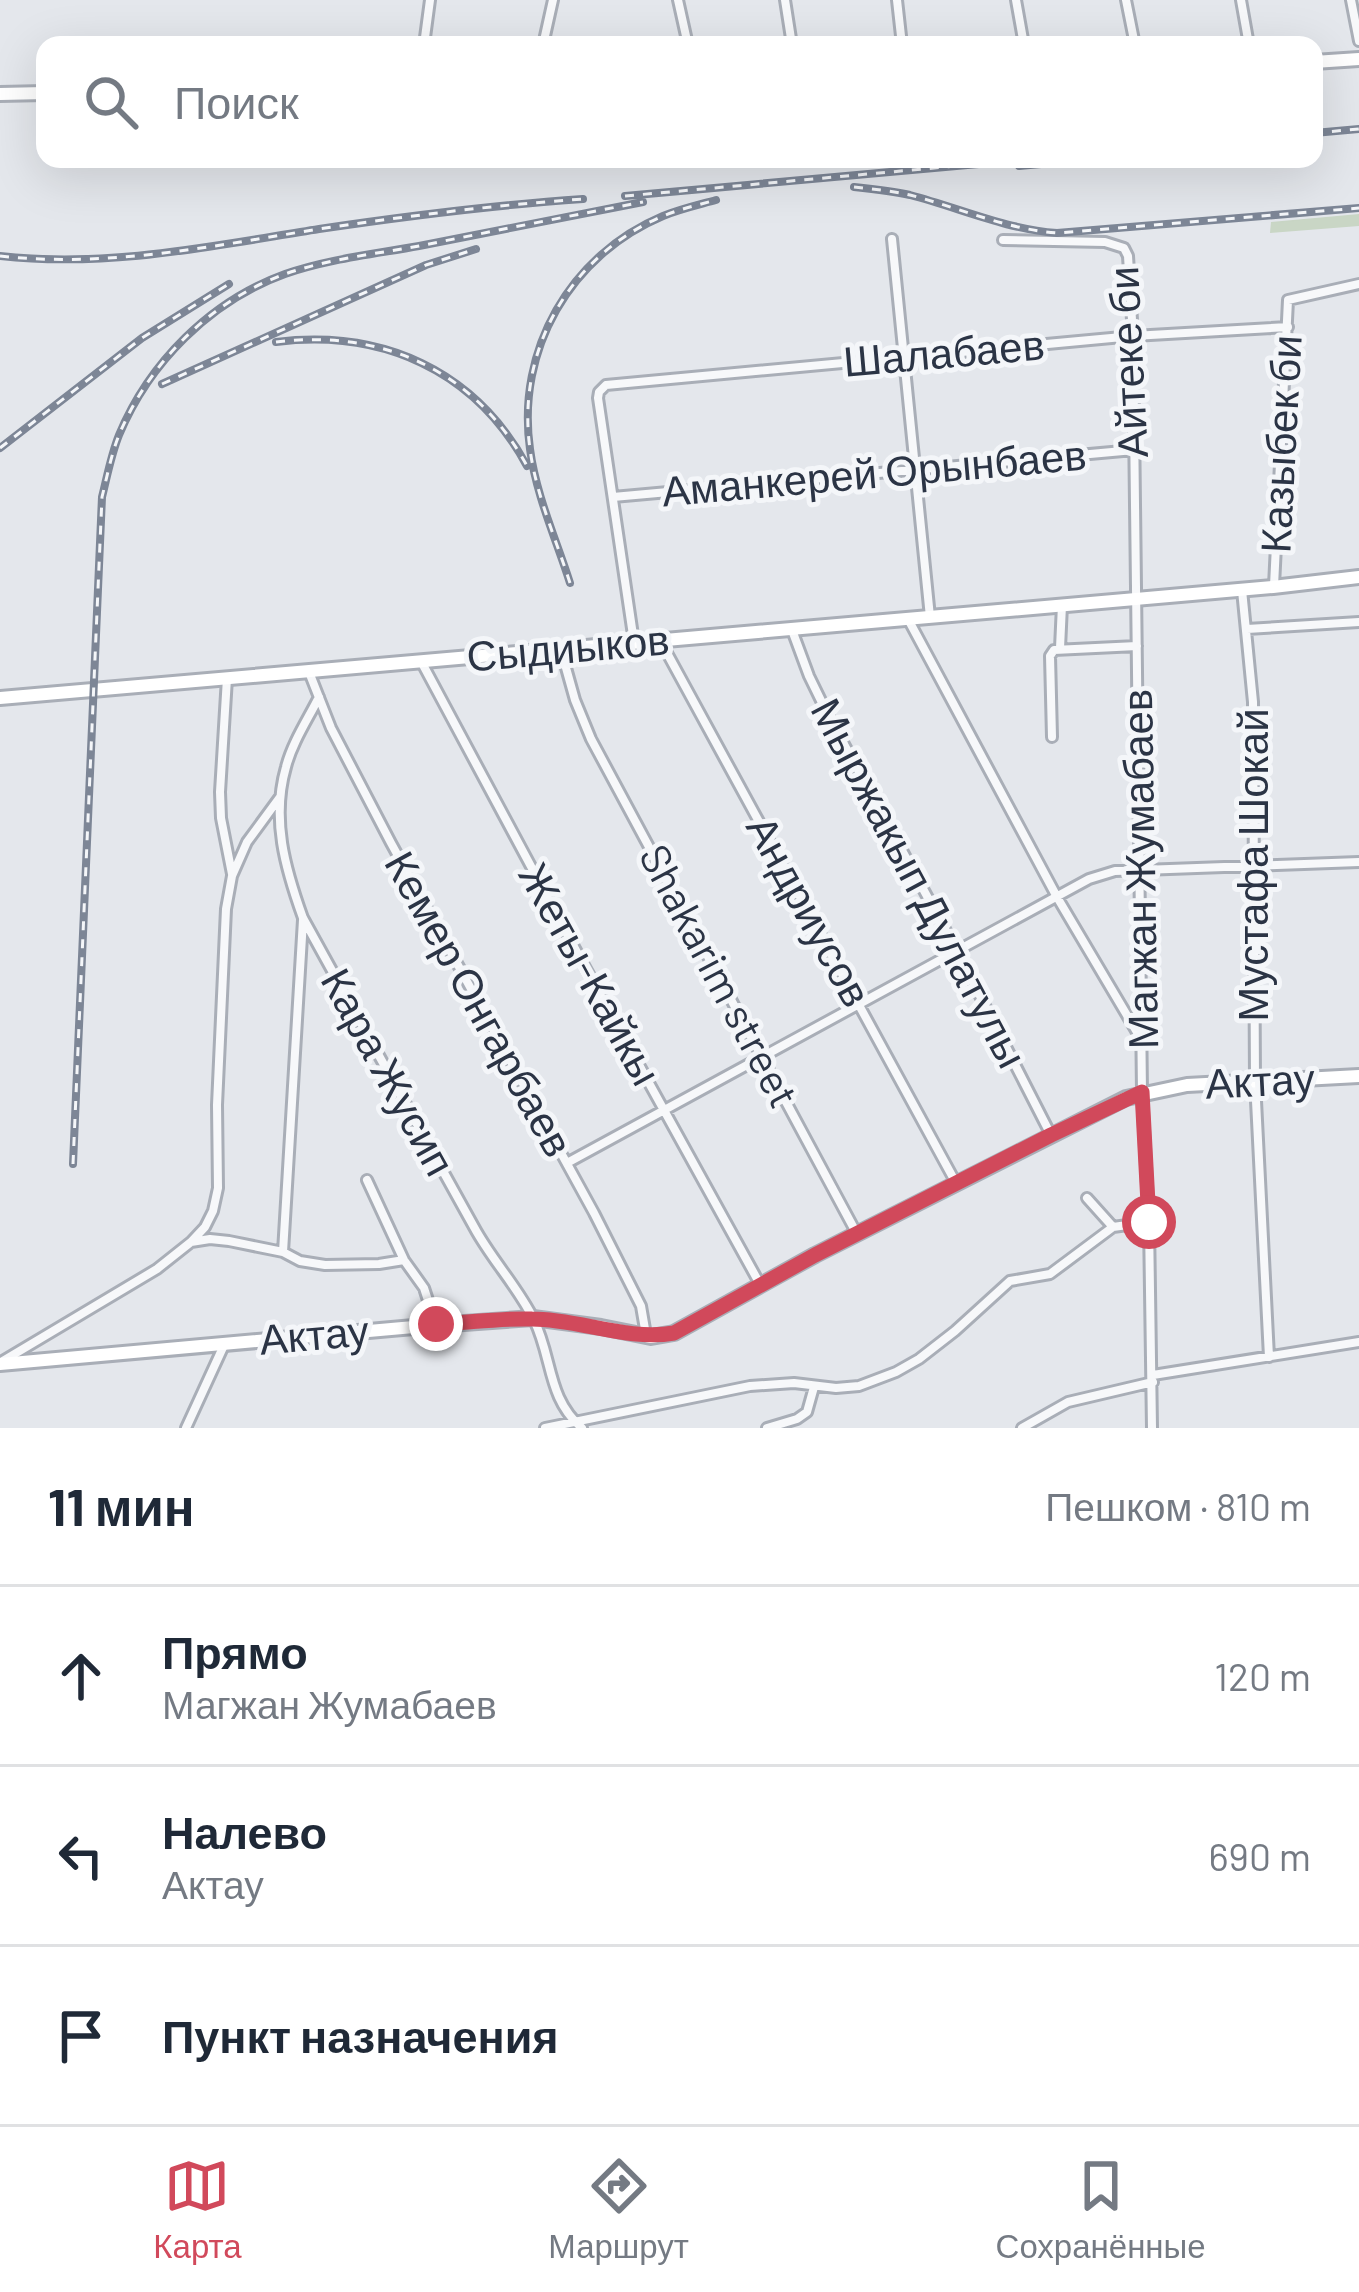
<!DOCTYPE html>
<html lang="ru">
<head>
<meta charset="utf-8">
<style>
	:root { --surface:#fff; --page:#f6f6f7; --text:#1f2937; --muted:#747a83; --line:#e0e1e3; --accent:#d1495b }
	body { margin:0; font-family:Barlow,sans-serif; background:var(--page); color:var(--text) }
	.stop { position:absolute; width:36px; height:36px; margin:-27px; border:9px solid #d1495b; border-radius:50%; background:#fff }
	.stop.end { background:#d1495b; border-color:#fff; box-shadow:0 3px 12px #0008 }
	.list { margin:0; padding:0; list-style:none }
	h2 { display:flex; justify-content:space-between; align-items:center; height:156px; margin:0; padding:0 48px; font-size:51px }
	h2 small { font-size:39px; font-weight:400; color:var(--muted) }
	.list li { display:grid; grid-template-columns:78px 1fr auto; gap:36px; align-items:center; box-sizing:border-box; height:180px; padding:0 48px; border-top:3px solid var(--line) }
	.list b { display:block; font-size:45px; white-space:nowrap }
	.list p { margin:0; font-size:39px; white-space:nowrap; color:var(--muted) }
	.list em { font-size:39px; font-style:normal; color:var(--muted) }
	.icon { flex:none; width:66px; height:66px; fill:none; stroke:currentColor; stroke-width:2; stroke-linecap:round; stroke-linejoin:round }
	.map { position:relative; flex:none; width:1359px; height:1428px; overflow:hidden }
	.search { position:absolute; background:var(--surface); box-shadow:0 12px 48px #0002; left:36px; right:36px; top:36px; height:132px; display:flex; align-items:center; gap:30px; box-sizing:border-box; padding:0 42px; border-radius:24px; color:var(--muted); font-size:45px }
	.sheet { height:696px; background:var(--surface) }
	nav { display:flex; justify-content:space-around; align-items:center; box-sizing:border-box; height:168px; border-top:3px solid var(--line); background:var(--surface); font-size:33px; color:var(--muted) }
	nav a { display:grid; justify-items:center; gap:6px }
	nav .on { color:var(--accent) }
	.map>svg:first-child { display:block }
</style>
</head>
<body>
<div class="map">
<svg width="1359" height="1428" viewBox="0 0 1359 1428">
	<rect width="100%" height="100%" fill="#e4e7ec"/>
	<path fill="#c9d6c5" d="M1359,214V226L1270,233L1271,222Z"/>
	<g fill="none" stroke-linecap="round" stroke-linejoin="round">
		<defs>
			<path id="street" d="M678,0L688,45
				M785,0L792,45
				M897,0L902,45
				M1016,0L1024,45
				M1126,0L1135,45
				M1241,0L1249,45
				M1351,0L1359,41
				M424,45L430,0
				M543,45L553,0
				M892,239L930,617
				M1003,240L1105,242L1124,248L1128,256L1133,336L1142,1092L1149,1222L1152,1428
				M613,497L1134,450
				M1274,586L1288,300L1359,284
				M1242,590L1253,702L1255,1081L1269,1357
				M908,619L1057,897L1141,1039
				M1247,629L1359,622
				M792,630L809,676L828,715L957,951L1051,1135
				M634,642L598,398L599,392L606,385L1133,336L1288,327
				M661,642L956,1183
				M1060,648L1062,605
				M561,650L575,700L591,739L857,1234
				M422,663L580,958L761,1286
				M309,672L331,728L391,843L594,1213L641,1306L646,1335
				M227,678L220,792L221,818L232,874
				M319,697C308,719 292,743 286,767C271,819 285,868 303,918C360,1021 416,1124 474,1227C491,1259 518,1287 534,1320C553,1359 547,1398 582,1428
				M1052,737L1050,656L1054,650L1137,646
				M567,1163L1089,879L1115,871L1359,862
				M367,1180L404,1260L424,1288L436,1325
				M1087,1198L1113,1227
				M191,1242L205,1227L213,1211L218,1188L217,1105L226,909L232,876L247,842L280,797
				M283,1252L303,920
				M1,1362L157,1269L191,1242L210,1239L229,1241L283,1252L300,1261L325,1265L379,1264L404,1260
				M1153,1375L1359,1342
				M186,1428L225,1343
				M545,1428L750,1386L794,1383L836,1388L859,1386L896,1372L919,1359L955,1331L1010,1281L1050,1274L1113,1227L1149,1222
				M767,1428L797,1419L807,1412L814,1387
				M1022,1428L1068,1402L1153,1382"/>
			<path id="secondary" d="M1314,62L1359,59
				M0,94L45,93
				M0,698L1273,587L1359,577
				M0,1364L436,1325L533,1318L601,1327L651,1337L674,1333L815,1255L1126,1098L1187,1085L1359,1076"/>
		</defs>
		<use href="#street" stroke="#a9aeb7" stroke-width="14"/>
		<use href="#secondary" stroke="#a9aeb7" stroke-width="18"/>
		<use href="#street" stroke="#f7f8fa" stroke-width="8"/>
		<use href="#secondary" stroke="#fff" stroke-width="12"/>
		<defs>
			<path id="rail" d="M1314,133L1359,129
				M1019,166L1096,159
				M854,187C873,189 892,191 910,195C960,208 1005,229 1057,233L1359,208
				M625,196L1034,159
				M0,256C109,268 212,246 319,229C407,216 495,205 583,199
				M276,342C382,329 475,370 527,466
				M162,384L426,265L476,249
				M0,448L142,338L229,284
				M570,583C556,539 536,495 530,449C516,350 570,255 663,216C680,209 698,205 716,200
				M73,1164L102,497C107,477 111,455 119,435C149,363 210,301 285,274C328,259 375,254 419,246C494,231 569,216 643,202"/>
		</defs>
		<use href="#rail" stroke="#7d8696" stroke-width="8"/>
		<use href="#rail" stroke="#f4f6f9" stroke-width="3" stroke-dasharray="9" stroke-linecap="butt"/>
	</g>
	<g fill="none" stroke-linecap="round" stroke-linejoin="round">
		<path stroke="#d1495b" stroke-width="15" d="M436,1324C467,1323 500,1318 532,1319C579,1319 627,1341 674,1333L815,1255L1051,1135L1142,1092L1149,1222"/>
	</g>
	<g text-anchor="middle" stroke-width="10" stroke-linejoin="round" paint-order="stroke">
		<g font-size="42" fill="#2b3445" stroke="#f4f6f9">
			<text transform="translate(944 353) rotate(-5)" y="15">Шалабаев</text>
			<text transform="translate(1128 362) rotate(-93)" y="15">Айтеке би</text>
			<text transform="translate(1281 444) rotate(-87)" y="15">Казыбек би</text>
			<text transform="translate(874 473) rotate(-5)" y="15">Аманкерей Орынбаев</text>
			<text transform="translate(568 648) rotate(-5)" y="15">Сыдиыков</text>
			<text transform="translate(1253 865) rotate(-90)" y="15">Мустафа Шокай</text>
			<text transform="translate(1140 869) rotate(-91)" y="15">Магжан Жумабаев</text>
			<text transform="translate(919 883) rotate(62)" y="15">Мыржакып Дулатулы</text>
			<text transform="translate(809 911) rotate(61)" y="15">Андриусов</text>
			<text transform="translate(590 974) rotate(61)" y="15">Жеты-Кайкы</text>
			<text transform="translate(719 976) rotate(62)" y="15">Shakarim street</text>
			<text transform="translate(479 1004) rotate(61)" y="15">Кемер Онгарбаев</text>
			<text transform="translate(388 1072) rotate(61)" y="15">Кара Жусип</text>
			<text transform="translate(1260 1081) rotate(-3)" y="15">Актау</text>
			<text transform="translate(314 1335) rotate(-5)" y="15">Актау</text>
		</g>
	</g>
</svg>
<div class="stop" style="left:1149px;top:1222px"></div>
<div class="stop end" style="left:436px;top:1324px"></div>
<div class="search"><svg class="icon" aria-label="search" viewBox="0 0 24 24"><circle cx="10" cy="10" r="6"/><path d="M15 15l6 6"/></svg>Поиск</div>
</div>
<section class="sheet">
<h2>11 мин<small>Пешком · 810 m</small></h2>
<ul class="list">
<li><svg class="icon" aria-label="ahead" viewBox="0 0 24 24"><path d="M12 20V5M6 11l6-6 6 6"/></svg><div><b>Прямо</b><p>Магжан Жумабаев</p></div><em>120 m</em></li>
<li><svg class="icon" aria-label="left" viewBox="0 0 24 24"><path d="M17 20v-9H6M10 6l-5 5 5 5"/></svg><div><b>Налево</b><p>Актау</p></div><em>690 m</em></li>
<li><svg class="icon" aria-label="arrive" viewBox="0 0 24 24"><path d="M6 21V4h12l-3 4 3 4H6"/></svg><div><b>Пункт назначения</b></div></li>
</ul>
</section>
<nav>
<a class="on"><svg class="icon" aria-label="map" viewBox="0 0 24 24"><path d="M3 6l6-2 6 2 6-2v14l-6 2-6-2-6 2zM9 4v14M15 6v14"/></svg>Карта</a>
<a><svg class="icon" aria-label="directions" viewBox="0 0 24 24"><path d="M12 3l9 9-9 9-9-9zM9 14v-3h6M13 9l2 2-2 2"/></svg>Маршрут</a>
<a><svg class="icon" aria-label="saved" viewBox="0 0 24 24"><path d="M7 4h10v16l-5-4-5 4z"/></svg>Сохранённые</a>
</nav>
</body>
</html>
